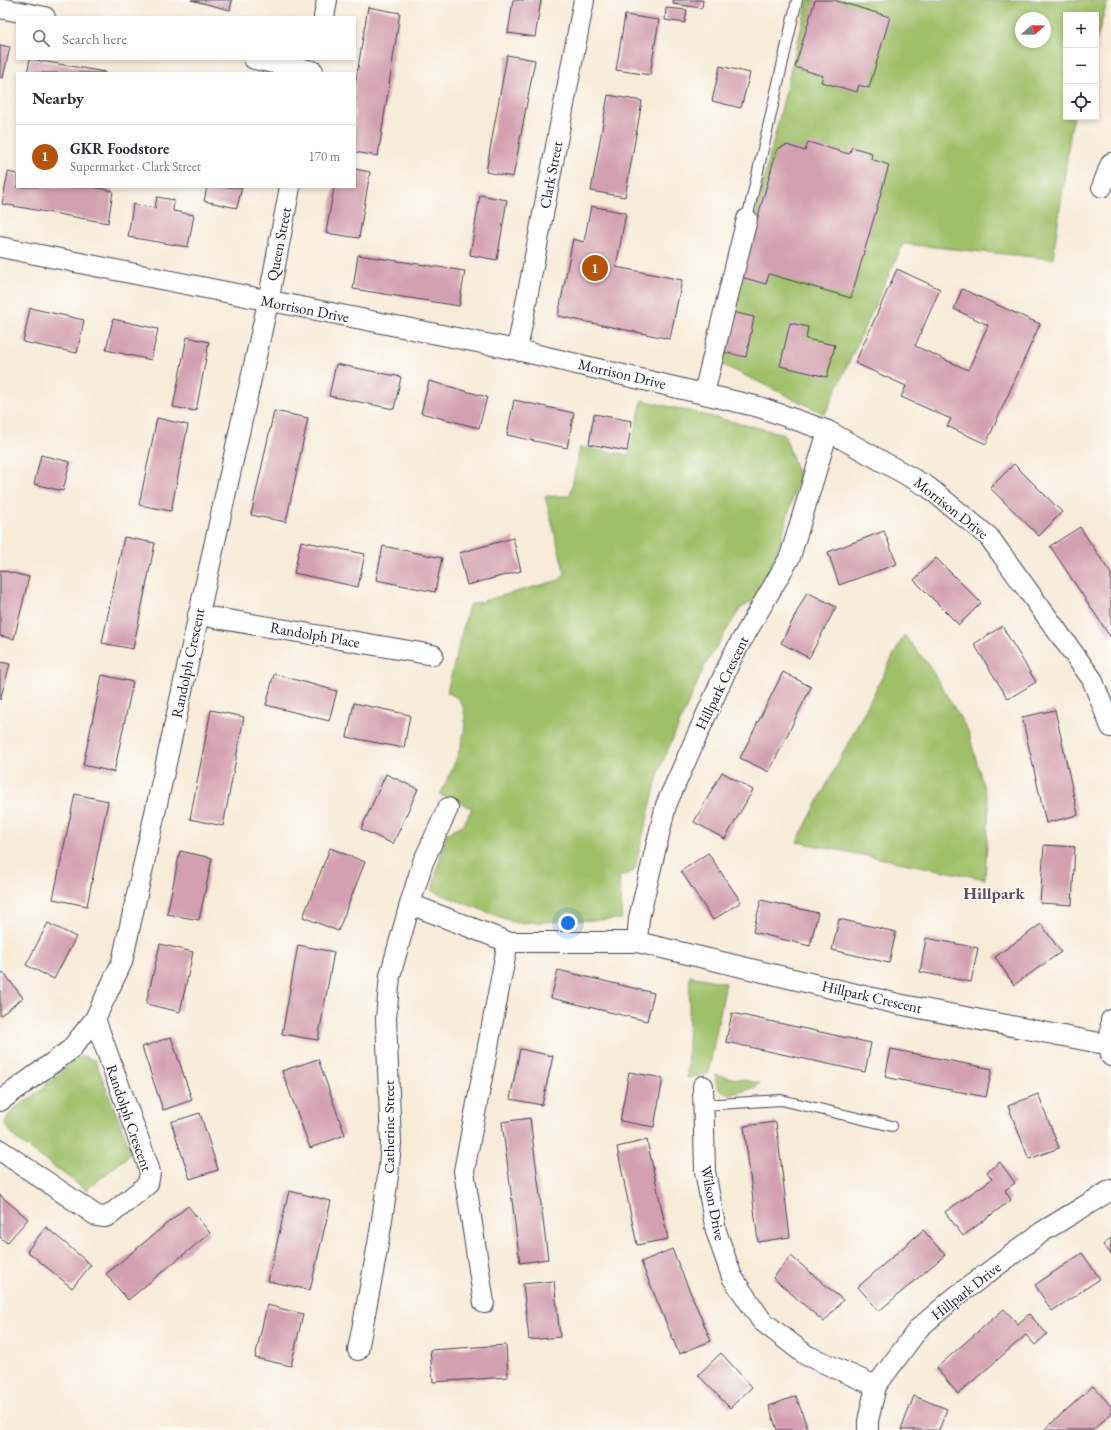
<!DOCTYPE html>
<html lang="en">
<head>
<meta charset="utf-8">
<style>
	:root { --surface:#fff; --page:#f7f7f7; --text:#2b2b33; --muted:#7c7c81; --line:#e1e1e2; --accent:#b45309 }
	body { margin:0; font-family:"EB Garamond",serif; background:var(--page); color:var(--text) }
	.controls { position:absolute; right:12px; top:12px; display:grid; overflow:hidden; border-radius:0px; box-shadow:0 2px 6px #0003 }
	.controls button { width:36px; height:36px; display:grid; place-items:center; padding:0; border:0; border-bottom:1px solid var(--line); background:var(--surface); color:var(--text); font:20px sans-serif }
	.compass { position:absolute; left:1015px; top:12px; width:36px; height:36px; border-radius:50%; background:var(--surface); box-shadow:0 2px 6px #0003; rotate:70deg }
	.you { position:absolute; left:568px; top:923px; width:14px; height:14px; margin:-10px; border:3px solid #fff; border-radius:50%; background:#1a73e8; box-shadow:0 0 0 6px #1a73e833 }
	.badge { display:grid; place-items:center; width:26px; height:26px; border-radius:50%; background:var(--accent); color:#fff; font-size:13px; font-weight:700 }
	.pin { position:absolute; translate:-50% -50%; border:2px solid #fff; box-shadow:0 1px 4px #0006 }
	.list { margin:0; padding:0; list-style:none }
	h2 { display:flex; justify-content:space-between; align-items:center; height:52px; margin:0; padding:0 16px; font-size:17px }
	h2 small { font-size:13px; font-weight:400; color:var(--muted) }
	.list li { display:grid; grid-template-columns:26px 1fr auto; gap:12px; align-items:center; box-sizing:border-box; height:64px; padding:0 16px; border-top:1px solid var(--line) }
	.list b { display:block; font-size:15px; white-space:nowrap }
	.list p { margin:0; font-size:13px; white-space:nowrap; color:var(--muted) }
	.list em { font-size:13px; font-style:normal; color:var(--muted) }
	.icon { flex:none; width:22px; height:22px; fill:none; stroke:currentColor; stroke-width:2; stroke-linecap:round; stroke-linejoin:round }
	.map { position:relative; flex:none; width:1111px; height:1430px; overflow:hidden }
	.search { position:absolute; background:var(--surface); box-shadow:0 2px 6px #0003; left:16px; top:16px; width:340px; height:44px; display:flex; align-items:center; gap:10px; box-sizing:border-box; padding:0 14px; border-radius:0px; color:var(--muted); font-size:15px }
	.panel { position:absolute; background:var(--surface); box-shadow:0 2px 6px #0003; left:16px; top:72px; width:340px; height:116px; border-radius:0px }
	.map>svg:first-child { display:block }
</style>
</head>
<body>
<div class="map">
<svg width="1111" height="1430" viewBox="0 0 1111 1430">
	<rect width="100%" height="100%" fill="#fdfcf7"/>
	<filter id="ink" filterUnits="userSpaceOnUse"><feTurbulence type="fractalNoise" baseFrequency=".025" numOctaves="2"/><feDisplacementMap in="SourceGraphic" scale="8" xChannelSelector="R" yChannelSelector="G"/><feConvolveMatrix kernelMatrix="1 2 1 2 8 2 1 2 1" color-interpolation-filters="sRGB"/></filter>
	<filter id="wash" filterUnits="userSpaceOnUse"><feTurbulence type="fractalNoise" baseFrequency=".012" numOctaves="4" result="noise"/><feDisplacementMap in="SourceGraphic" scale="16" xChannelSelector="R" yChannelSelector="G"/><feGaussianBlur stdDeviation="0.9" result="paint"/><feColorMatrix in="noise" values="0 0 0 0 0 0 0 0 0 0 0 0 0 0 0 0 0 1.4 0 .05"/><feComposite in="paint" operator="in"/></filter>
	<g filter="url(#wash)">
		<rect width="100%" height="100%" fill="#f8ebd9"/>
		<path fill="#9fbf67" stroke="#607051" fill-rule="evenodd" d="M808,0H1108L1096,42V15H1066V117H1074L1071,129L1053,259L903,244L825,414L719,363ZM1021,18H1045V42H1021Z
			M642,400L784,434L799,476L776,557L756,599L740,609L705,665L660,768L634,871L619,877L622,919L516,923L432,891L446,834L464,824L472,808L440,795C450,773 479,720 457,698C455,696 450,694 447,692L469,605L559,580L565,574L545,496H570L580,447L629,455Z
			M904,635L928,664L968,731L989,806L985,879L797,842Z
			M690,976L726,983L708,1074L687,1078Z
			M82,1056L95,1060L132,1153L86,1190L16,1139L5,1124C6,1119 8,1115 12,1111C18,1105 26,1102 32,1097C49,1084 63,1065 82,1056Z
			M715,1075L760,1083L754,1088L729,1095C718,1091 716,1086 715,1075Z"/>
		<g id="blocks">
			<path fill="#d3a0b1" d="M191,0H232L230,10Z
				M513,0H541L535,37L508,33Z
				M673,0H703L702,8L673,4Z
				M815,0H834L890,17L869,88L859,85L857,92L821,82L823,76L795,67Z
				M368,7L400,13L378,156L355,152V86Z
				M666,8L687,10L685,23L665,20Z
				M625,15L659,20L650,75L616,70Z
				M0,45L10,47L3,78L0,77Z
				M507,55L535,60L513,177L486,172Z
				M30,59L105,72V73H27Z
				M720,66L750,73L741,108L712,101Z
				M608,95L642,101L625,197L591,191Z
				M808,142L849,154L852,147L872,153L871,159L889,165L851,298L769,274L766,284L741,277L777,149L787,145L805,151Z
				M355,169L370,172L359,238L326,233L334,187H355Z
				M8,172L17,174V187H93L113,191L108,223L2,204Z
				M207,187H242L237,208L204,201Z
				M480,195L507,200L497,260L470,255Z
				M157,197L174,200L173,211L194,215L188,247L128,237L133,204L155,208Z
				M591,206L626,213L616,267L682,280L670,339L558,316L573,239L584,242Z
				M358,255L465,271L459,306L353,289Z
				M897,269L940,289L915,346L968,370L988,325L954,309L962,289L1040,324L986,444L947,426L951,419L901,397L906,386L855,363Z
				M30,308L84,320L77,353L23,342Z
				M732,312L754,317L746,357L723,352Z
				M113,319L158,329L151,360L106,350Z
				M790,323L808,327L806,339L835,345L827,377L780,366Z
				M187,337L209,342L196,411L173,407Z
				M336,364L401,377L394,409L329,396Z
				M429,381L487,397L479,428L421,413Z
				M514,400L574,413L567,448L507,435Z
				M274,411L308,418L286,522L251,515Z
				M594,414L632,421L627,451L589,444Z
				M157,418L188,425L171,511L139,505Z
				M41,455L70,462L63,491L34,484Z
				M1014,464L1062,512L1039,536L990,488Z
				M1080,527L1111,574V638L1050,546Z
				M884,531L897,564L839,585L828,552Z
				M124,537L155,543L133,649L102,643Z
				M513,538L521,571L467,585L459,553Z
				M301,541L365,554L358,587L294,573Z
				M383,546L442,558L435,592L376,580Z
				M936,558L981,603L959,625L914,580Z
				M0,570L29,577L14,639L0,636Z
				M807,592L836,607L809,658L781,643Z
				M1002,626L1036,682L1008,699L974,644Z
				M0,662L10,664L0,700Z
				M783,672L811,687L769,772L740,758Z
				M274,674L337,691L329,721L266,705Z
				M102,675L133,682L114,772L83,765Z
				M354,703L410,715L404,748L347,737Z
				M211,710L244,717L223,826L190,819Z
				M1055,710L1078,815L1046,823L1022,717Z
				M722,772L753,790L725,839L694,822Z
				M386,774L418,789L393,844L361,829Z
				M75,794L108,801L87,906L53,899Z
				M1044,845L1075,847L1072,905L1040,903Z
				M330,848L365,862L338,931L303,917Z
				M180,851L212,858L199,920L167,914Z
				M708,853L741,902L713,920L681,871Z
				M761,900L818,913L810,946L753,932Z
				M839,919L896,932L889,963L832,950Z
				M48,923L76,937L54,979L26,965Z
				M1041,924L1061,952L1014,985L995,957Z
				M926,938L978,948L971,982L920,972Z
				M160,944L193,952L180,1012L146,1004Z
				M298,945L334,952L318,1040L282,1034Z
				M558,970L654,993L647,1021L551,998Z
				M3,972L23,998L0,1016V975Z
				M732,1013L871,1043L865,1072L726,1042Z
				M171,1037L192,1100L163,1110L142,1047Z
				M520,1049L553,1056L542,1105L510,1099Z
				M891,1049L992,1069L986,1097L885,1077Z
				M318,1059L345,1135L310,1148L282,1071Z
				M629,1072L663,1078L654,1127L620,1121Z
				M1038,1094L1059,1148L1029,1159L1008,1106Z
				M200,1113L218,1170L190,1179L171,1122Z
				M530,1118L548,1259L520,1263L502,1122Z
				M776,1122L790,1237L758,1242L744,1126Z
				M647,1140L668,1239L637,1245L617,1147Z
				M1000,1162L1015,1183L1005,1190L1011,1200L963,1236L945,1212L992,1179L987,1172Z
				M289,1191L331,1201L310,1290L268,1281Z
				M0,1195L28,1219L7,1243L0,1237Z
				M188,1206L210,1233L128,1300L106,1274Z
				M46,1227L91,1265L72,1288L27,1251Z
				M923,1230L945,1255L879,1311L858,1287Z
				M1111,1238V1254L1103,1245Z
				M672,1249L711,1341L679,1354L641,1262Z
				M1082,1253L1100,1279L1052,1311L1035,1285Z
				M791,1256L843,1300L824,1322L773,1278Z
				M554,1281L560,1337L529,1340L523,1284Z
				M267,1305L303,1314L291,1366L255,1358Z
				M1004,1309L1018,1324L1029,1314L1047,1334L1035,1345L1026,1335L958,1394L936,1368Z
				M506,1345L508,1377L433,1382L430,1350Z
				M721,1353L752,1387L730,1408L698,1375Z
				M1093,1386L1111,1406V1414L1093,1430H1044Z
				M796,1396L808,1430H777L769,1406Z
				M914,1396L947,1409L939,1430H901Z"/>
		</g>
	</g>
	<g filter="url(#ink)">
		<use href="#blocks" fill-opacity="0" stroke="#424053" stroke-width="1"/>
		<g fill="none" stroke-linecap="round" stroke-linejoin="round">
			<defs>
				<path id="lane" d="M747,219L797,0
					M703,1105L781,1100L892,1126"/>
				<path id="street" d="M0,8L45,17
					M324,17L327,0
					M254,59L313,71
					M1102,187L1111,163
					M0,247L517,350L759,407L828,431L928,487L989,537L1092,679L1111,727
					M517,350L584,0
					M704,393L747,219
					M828,431L790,557L732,657L666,805L639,918L637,942L898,1004L1110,1045
					M198,615L433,655
					M448,808L423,862L410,904L508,942H637
					M1111,1020L1110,1045L1111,1056
					M703,1086L705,1171L716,1231L732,1277L762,1321L806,1355L876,1386
					M0,1101L70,1050L95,1019L122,962L268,302L290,187
					M0,1150L97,1216L105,1217L110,1215L148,1184L150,1173L148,1165L95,1019
					M484,1303L464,1171L508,942
					M358,1350C371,1281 386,1213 391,1143L386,1018L390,976L410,904
					M868,1430V1421L876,1386L919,1328L954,1298L1042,1232L1111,1190"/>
			</defs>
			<use href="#lane" stroke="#424053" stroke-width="12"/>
			<use href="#street" stroke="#424053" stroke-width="22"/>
			<use href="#lane" stroke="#fff" stroke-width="10"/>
			<use href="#street" stroke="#fff" stroke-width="20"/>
		</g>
	</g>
	<g text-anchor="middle" stroke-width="3" stroke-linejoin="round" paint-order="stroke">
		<g font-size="15" fill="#22223b" stroke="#fdfcf7">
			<text transform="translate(551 175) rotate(-79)" y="5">Clark Street</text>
			<text transform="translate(279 244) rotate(-79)" y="5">Queen Street</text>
			<text transform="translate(305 309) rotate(11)" y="5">Morrison Drive</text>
			<text transform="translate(622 374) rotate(13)" y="5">Morrison Drive</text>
			<text transform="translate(951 508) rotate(38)" y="5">Morrison Drive</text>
			<text transform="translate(315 635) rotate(10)" y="5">Randolph Place</text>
			<text transform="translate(188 663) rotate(-78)" y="5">Randolph Crescent</text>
			<text transform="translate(722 683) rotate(-64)" y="5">Hillpark Crescent</text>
			<text transform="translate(872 997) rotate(13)" y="5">Hillpark Crescent</text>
			<text transform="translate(129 1118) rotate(71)" y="5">Randolph Crescent</text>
			<text transform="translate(389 1127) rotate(-90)" y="5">Catherine Street</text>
			<text transform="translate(713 1203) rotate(79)" y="5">Wilson Drive</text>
			<text transform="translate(966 1291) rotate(-38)" y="5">Hillpark Drive</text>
		</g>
		<g font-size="17" font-weight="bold" fill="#604e64" stroke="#fdfcf7">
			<text x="994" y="899">Hillpark</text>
		</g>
	</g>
</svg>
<div class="controls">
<button>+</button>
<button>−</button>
<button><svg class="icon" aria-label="locate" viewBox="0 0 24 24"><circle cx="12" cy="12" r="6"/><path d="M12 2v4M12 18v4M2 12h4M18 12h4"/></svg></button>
</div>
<svg class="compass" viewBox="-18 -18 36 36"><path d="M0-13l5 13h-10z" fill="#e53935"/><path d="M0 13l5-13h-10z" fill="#7c7c81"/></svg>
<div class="you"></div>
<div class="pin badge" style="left:595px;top:268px">1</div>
<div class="search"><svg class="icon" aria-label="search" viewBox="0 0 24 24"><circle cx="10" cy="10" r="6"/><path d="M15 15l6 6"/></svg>Search here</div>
<section class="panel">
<h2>Nearby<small></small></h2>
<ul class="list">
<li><span class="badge">1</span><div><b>GKR Foodstore</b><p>Supermarket · Clark Street</p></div><em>170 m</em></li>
</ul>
</section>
</div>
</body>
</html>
